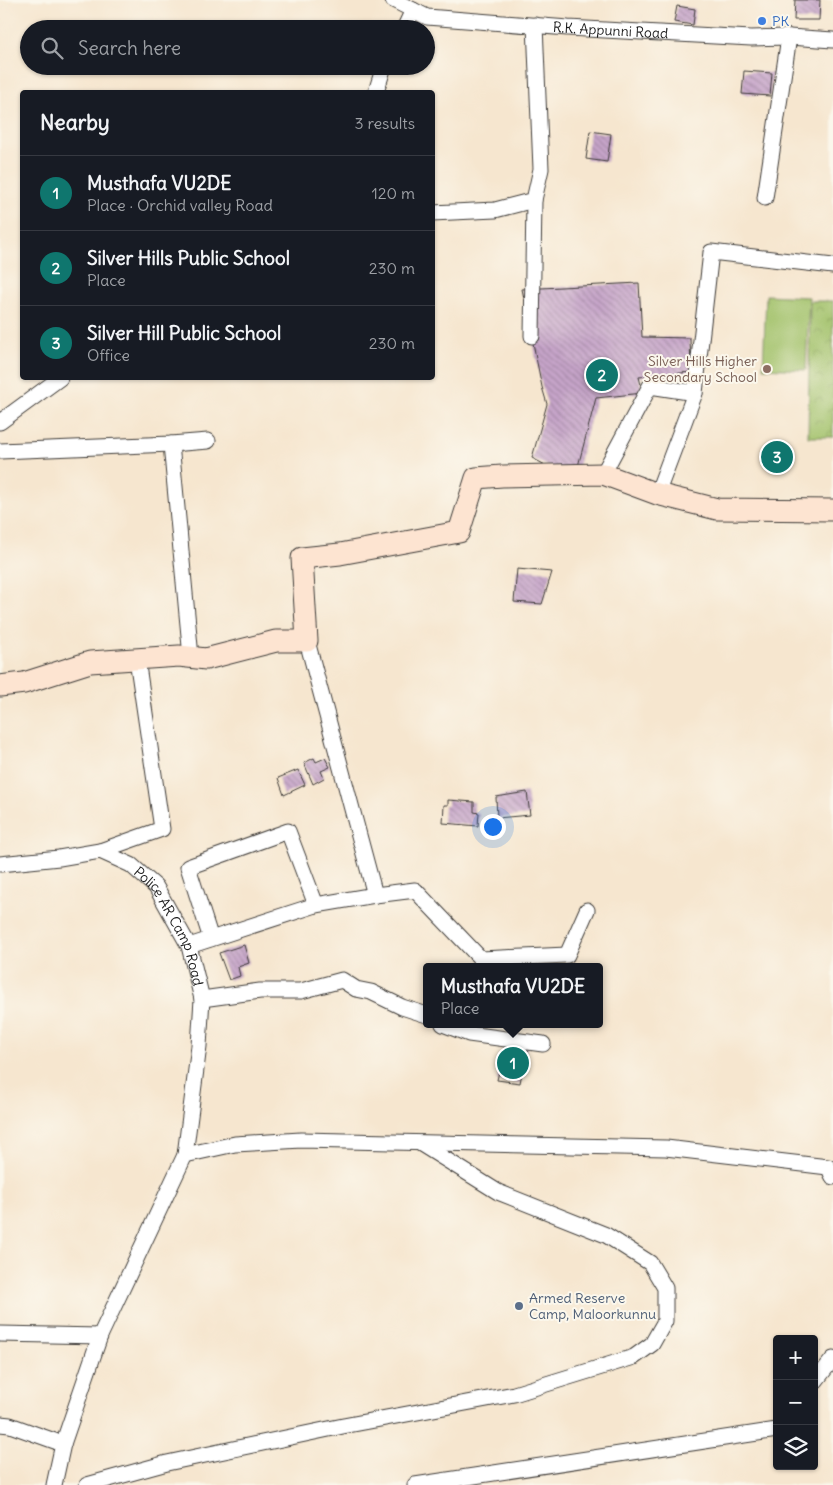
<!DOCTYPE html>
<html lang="en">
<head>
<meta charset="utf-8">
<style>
	:root { --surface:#171b24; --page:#242831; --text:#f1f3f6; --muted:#9ea1a6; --line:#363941; --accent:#0f766e }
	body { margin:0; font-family:Delius,sans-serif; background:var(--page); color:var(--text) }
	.controls { position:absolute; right:15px; bottom:15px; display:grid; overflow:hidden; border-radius:5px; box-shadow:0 1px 4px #0004 }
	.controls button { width:45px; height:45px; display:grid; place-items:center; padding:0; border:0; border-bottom:1px solid var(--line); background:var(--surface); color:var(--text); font:25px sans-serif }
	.you { position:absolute; left:492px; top:826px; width:18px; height:18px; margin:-12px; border:4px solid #fff; border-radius:50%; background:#1a73e8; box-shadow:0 0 0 8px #1a73e833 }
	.badge { display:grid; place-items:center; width:32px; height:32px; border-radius:50%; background:var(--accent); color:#fff; font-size:16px; font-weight:700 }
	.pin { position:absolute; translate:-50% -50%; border:2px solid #fff; box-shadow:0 1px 5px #0006 }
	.popup { position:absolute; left:423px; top:963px; width:180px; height:65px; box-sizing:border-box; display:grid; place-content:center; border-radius:5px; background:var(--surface); filter:drop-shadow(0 1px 4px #0005); font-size:16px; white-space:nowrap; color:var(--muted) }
	.popup b { font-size:19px; color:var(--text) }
	.popup::after { content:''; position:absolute; left:50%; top:100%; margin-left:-10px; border:10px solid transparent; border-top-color:var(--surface) }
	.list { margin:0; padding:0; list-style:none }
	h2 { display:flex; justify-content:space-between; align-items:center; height:65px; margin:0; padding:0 20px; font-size:21px }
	h2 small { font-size:16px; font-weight:400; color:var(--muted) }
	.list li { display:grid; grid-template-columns:32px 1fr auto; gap:15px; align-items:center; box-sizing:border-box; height:75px; padding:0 20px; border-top:1px solid var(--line) }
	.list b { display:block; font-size:19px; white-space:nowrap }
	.list p { margin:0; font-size:16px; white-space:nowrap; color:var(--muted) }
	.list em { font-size:16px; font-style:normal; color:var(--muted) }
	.icon { flex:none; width:28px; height:28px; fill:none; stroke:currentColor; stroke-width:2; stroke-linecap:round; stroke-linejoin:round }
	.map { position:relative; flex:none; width:833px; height:1485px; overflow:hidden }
	.search { position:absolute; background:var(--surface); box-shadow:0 1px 4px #0004; left:20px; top:20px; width:415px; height:55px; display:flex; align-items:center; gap:12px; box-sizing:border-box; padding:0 18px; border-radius:28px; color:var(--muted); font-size:19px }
	.panel { position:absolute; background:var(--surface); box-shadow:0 1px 4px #0004; left:20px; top:90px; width:415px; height:290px; border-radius:5px }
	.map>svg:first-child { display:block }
</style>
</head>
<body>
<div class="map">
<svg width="833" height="1485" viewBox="0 0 833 1485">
	<defs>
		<pattern id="park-crowns" width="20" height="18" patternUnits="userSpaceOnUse" patternTransform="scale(1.25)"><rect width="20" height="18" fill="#a1c169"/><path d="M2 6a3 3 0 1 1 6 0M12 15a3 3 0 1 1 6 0" fill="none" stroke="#8aa55a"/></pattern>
		<pattern id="building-back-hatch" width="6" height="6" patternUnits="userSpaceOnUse" patternTransform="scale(1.25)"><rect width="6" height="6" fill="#c6a4c9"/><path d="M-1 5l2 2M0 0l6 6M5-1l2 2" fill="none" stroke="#a085a2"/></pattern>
	</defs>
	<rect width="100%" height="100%" fill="#fbf7ec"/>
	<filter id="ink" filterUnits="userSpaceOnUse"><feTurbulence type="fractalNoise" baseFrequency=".02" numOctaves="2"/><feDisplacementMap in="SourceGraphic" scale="10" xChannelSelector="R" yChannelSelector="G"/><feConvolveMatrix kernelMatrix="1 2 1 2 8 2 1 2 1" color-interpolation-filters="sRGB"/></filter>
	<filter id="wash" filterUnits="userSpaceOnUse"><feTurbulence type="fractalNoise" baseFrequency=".0096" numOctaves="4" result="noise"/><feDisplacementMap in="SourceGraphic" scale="20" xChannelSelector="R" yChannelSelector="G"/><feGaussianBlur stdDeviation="1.12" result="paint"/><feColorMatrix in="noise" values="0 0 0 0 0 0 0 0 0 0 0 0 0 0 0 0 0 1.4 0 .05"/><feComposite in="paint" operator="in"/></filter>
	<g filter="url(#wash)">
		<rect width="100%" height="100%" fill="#f6e6cf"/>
		<path fill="url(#park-crowns)" stroke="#5e6e42" d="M810,301H833V437H808Z"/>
		<path fill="#a1c169" stroke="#5e6e42" d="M766,295L809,297L806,370L763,368Z"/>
		<g id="blocks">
			<path fill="url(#building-back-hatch)" d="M795,0H820L819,20H794Z
				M677,6L695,9L693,25L674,22Z
				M744,71L772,73L770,96L742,94Z
				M590,131L611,134L607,162L586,159Z
				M639,283L642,337L690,338L691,372L639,377L643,393L596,398L577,470L557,471L532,458L547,404L542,387L522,289Z
				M517,569L552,572L542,604L514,602Z
				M314,758L316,762L325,758L330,767L321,771L324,778L313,784L304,763Z
				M298,770L305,785L284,795L278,778Z
				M527,792L530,815L497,818L496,797Z
				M448,800L474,802V812L479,813L478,826L443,823L444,805H448Z
				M244,945L249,963L238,967L240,976L229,980L219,953Z
				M506,1042L527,1046L520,1083L497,1080Z"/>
		</g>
	</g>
	<g filter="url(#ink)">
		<use href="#blocks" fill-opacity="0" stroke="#3d3a37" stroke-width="1"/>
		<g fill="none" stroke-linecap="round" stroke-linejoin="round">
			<defs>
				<g id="street">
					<path id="s1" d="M393,0L427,17L568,28L751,38L789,37L833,40"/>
					<path d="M404,29L413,10"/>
					<path d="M376,92L384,66"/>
					<path d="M765,198L789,37"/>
					<path d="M432,213L495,210L534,200L541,169L535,25"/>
					<path d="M532,336L534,200"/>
					<path d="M0,422L60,378"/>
					<path d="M171,444L191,657"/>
					<path d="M0,451L171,444L208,441"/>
					<path d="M603,474L650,386L695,393"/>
					<path d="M657,494L695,393L711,252L833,266"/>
					<path d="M307,641L375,895L415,890L481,959L567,955L587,910"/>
					<path d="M100,851L162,829L137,659"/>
					<path id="s2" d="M0,864L59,858L100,851L131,865L156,887L189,946L202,999L199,1046L185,1155L100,1336L63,1444L54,1485"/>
					<path d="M316,905L375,895"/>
					<path d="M189,946L316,905L288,831L188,867L211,939"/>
					<path d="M202,999L260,991H301L342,980L356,989L371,992L402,1007L427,1015"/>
					<path d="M443,1024L469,1034L543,1044"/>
					<path d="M185,1155L235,1144L301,1140L666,1148L828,1167L833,1177"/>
					<path d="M0,1334L100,1336"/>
					<path d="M814,1383L833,1359"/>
					<path d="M0,1424L10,1425L63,1444"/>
					<path d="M87,1485L167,1463L343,1426L514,1394L634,1357L652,1344L665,1321V1288L650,1263L606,1235L498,1192L421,1144"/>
					<path d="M415,1485L777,1430"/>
				</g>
				<path id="secondary" d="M0,686L24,683L90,662L179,656L206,659L276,641H307L302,558L340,554L459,532L476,478L502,476L603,474L657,494L717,509L833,510"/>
			</defs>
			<use href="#street" stroke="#3d3a37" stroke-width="17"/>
			<use href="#secondary" stroke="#3d3a37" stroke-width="23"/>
			<use href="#street" stroke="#fff" stroke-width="15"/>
			<use href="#secondary" stroke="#fde4d1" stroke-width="21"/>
		</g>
	</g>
	<circle fill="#3f7fe0" stroke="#fbf7ec" stroke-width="2" cx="762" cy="21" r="5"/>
	<circle fill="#8d6e63" stroke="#fbf7ec" stroke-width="2" cx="767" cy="369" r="5"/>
	<circle fill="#5c6f8a" stroke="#fbf7ec" stroke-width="2" cx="519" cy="1306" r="5"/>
	<g text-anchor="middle" stroke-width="4" stroke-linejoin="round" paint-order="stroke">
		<g font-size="14" fill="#366cbe" stroke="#fbf7ec" text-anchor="start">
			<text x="772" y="26">PK</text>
		</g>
		<g font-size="14" fill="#1c1c1c" stroke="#fbf7ec">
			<text dy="5" stroke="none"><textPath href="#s1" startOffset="222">R.K. Appunni Road</textPath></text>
			<text dy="5" stroke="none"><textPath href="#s2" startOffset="209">Police AR Camp Road</textPath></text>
		</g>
		<g font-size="14" fill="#785e54" stroke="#fbf7ec" text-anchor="end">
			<text x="757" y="366">Silver Hills Higher<tspan x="757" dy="16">Secondary School</tspan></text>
		</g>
		<g font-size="14" fill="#4e5e75" stroke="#fbf7ec" text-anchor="start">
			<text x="529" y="1303">Armed Reserve<tspan x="529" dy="16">Camp, Maloorkunnu</tspan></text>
		</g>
	</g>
</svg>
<div class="controls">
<button>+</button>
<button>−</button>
<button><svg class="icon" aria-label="layers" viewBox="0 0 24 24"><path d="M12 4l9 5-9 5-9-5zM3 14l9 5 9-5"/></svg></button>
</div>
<div class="you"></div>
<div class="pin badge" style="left:513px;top:1063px">1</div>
<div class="popup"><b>Musthafa VU2DE</b>Place</div>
<div class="pin badge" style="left:602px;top:375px">2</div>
<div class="pin badge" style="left:777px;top:457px">3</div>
<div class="search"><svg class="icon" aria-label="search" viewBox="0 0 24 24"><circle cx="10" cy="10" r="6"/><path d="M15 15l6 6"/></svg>Search here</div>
<section class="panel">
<h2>Nearby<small>3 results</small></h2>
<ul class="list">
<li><span class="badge">1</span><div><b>Musthafa VU2DE</b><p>Place · Orchid valley Road</p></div><em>120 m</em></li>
<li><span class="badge">2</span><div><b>Silver Hills Public School</b><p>Place</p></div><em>230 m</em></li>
<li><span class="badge">3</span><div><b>Silver Hill Public School</b><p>Office</p></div><em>230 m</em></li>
</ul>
</section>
</div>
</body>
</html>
